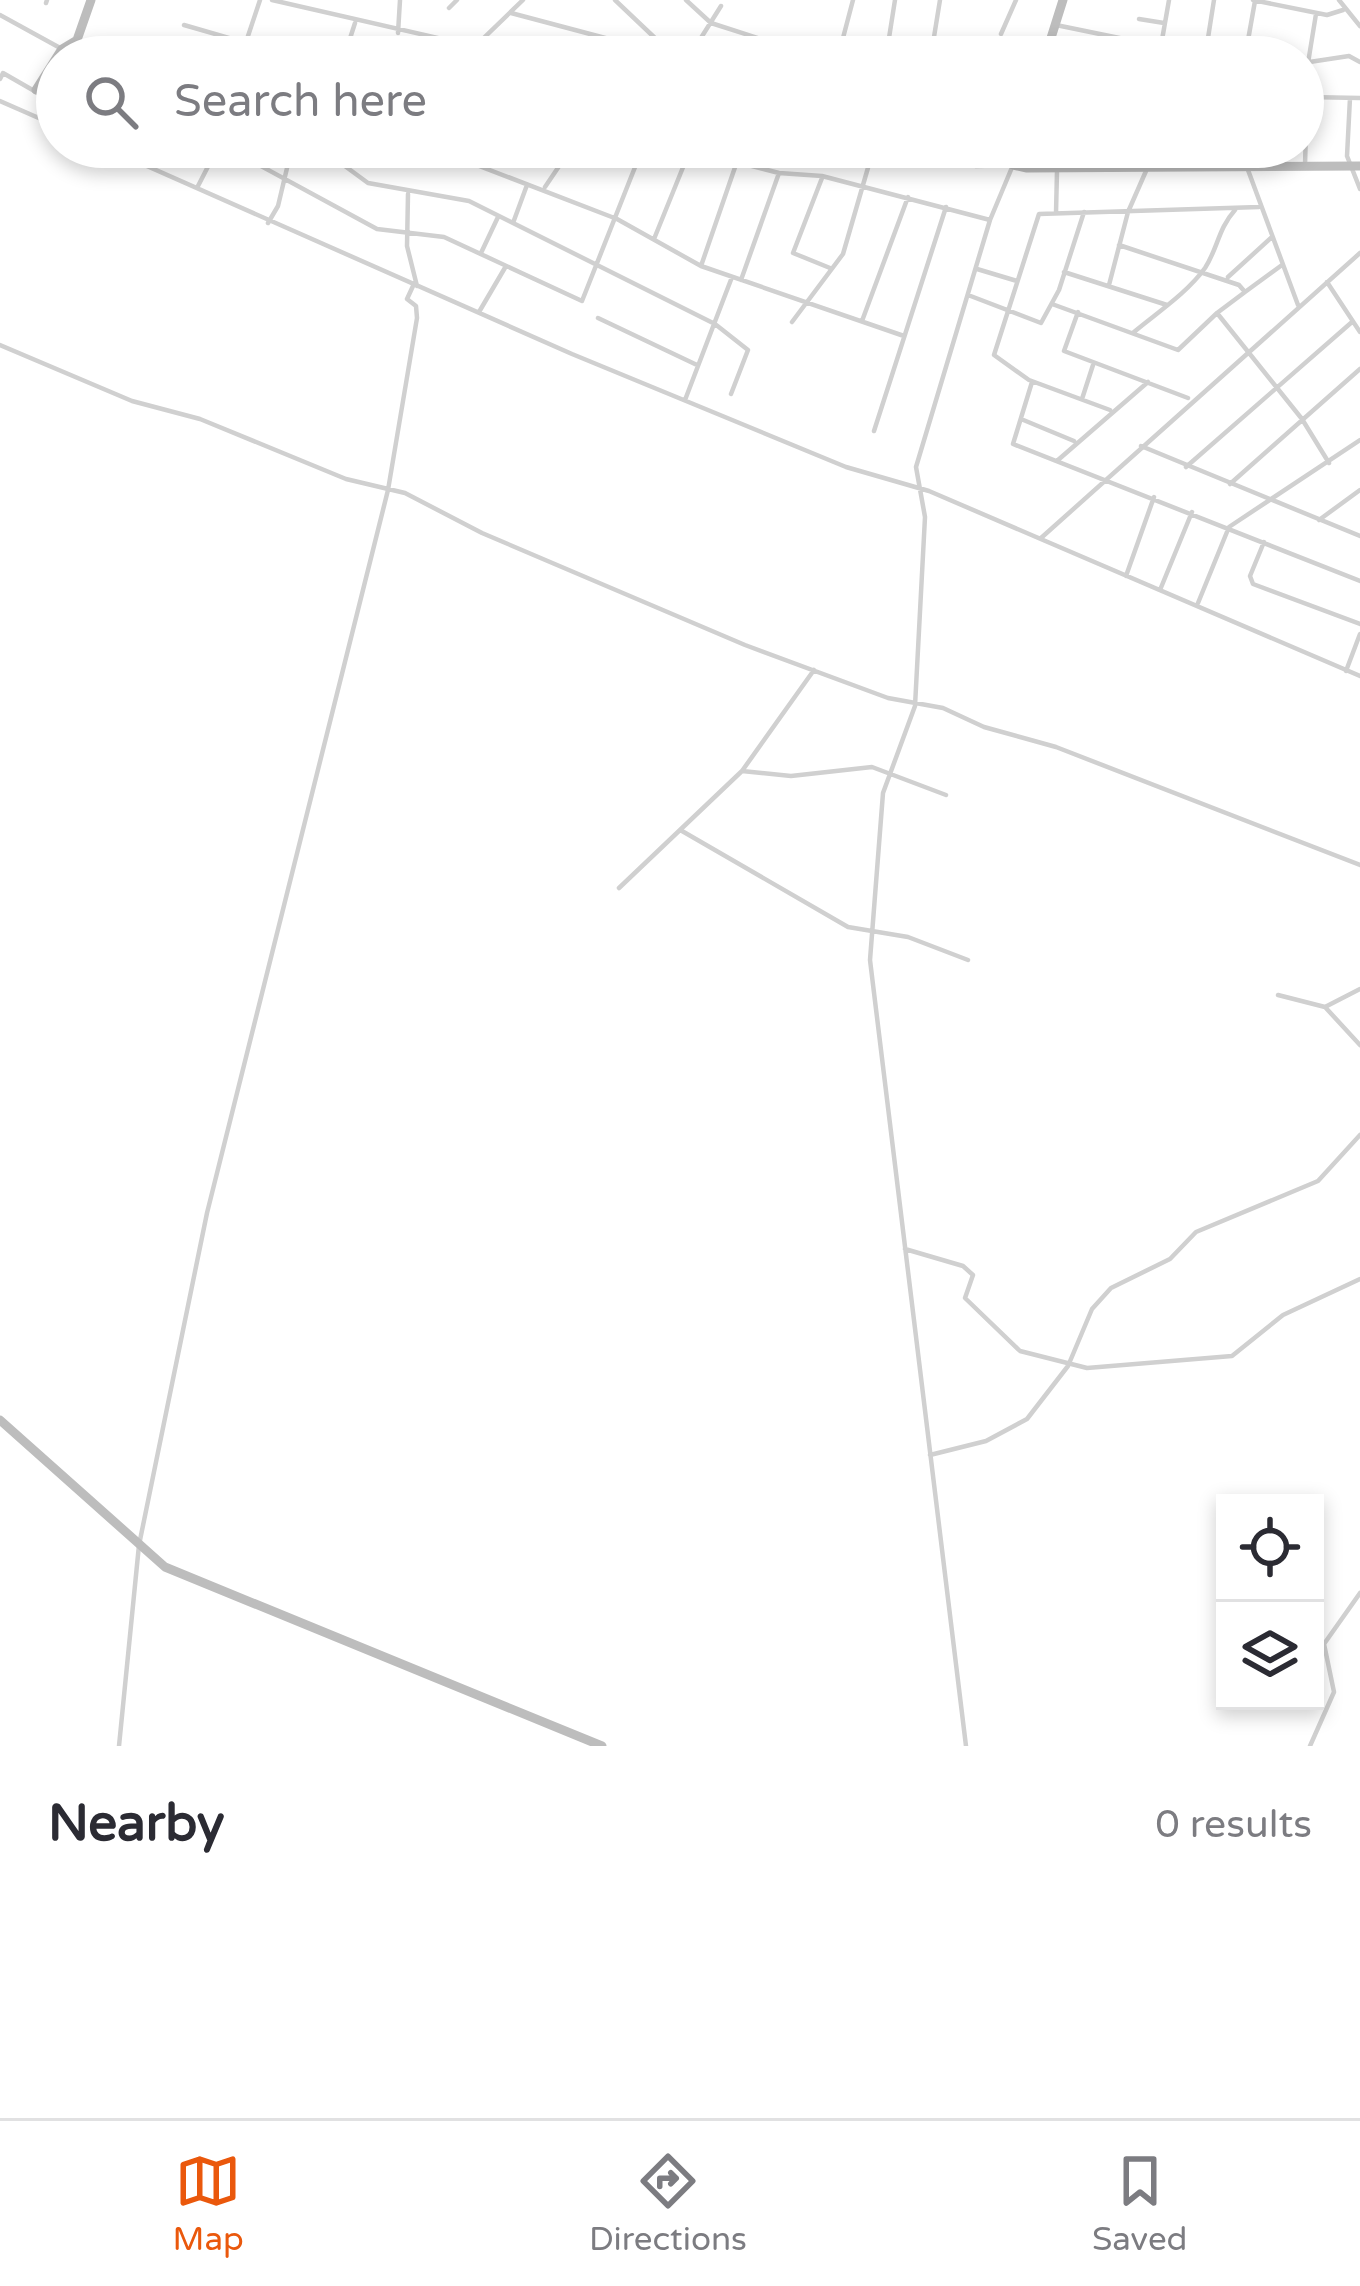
<!DOCTYPE html>
<html lang="en">
<head>
<meta charset="utf-8">
<style>
	:root { --surface:#fff; --page:#f7f7f7; --text:#2b2b33; --muted:#7c7c81; --line:#e1e1e2; --accent:#ea580c }
	body { margin:0; font-family:"Varela Round",sans-serif; background:var(--page); color:var(--text) }
	.controls { position:absolute; right:36px; bottom:36px; display:grid; overflow:hidden; border-radius:0px; box-shadow:0 6px 18px #0003 }
	.controls button { width:108px; height:108px; display:grid; place-items:center; padding:0; border:0; border-bottom:3px solid var(--line); background:var(--surface); color:var(--text); font:60px sans-serif }
	.list { margin:0; padding:0; list-style:none }
	h2 { display:flex; justify-content:space-between; align-items:center; height:156px; margin:0; padding:0 48px; font-size:51px }
	h2 small { font-size:39px; font-weight:400; color:var(--muted) }
	.icon { flex:none; width:66px; height:66px; fill:none; stroke:currentColor; stroke-width:2; stroke-linecap:round; stroke-linejoin:round }
	.map { position:relative; flex:none; width:1360px; height:1746px; overflow:hidden }
	.search { position:absolute; background:var(--surface); box-shadow:0 6px 18px #0003; left:36px; right:36px; top:36px; height:132px; display:flex; align-items:center; gap:30px; box-sizing:border-box; padding:0 42px; border-radius:66px; color:var(--muted); font-size:45px }
	.sheet { height:372px; background:var(--surface) }
	nav { display:flex; justify-content:space-around; align-items:center; box-sizing:border-box; height:168px; border-top:3px solid var(--line); background:var(--surface); font-size:33px; color:var(--muted) }
	nav a { display:grid; justify-items:center; gap:6px }
	nav .on { color:var(--accent) }
	.map>svg:first-child { display:block }
</style>
</head>
<body>
<div class="map">
<svg width="1360" height="1746" viewBox="0 0 1360 1746">
	<rect width="100%" height="100%" fill="#fff"/>
	<g fill="none" stroke-linecap="round" stroke-linejoin="round">
		<path stroke="#d0d0d0" stroke-width="4.5" d="M272,0L521,57
			M615,0L675,57
			M686,0L711,23L817,57
			M1253,0L1327,15L1343,10
			M1339,0L1360,26
			M46,3L47,0
			M449,8L457,0
			M511,13L609,39
			M0,15L62,49
			M1139,19L1164,23
			M184,25L295,57
			M1056,25L1212,57
			M398,33L400,0
			M1001,34L1016,0
			M934,37L940,0
			M77,40L114,57
			M241,57L260,0
			M344,57L355,23
			M464,57L523,0
			M689,57L721,6
			M838,57L853,0
			M886,57L895,0
			M1117,57L1120,39
			M1159,57L1169,0
			M1205,57L1214,0
			M1245,57L1255,1
			M1303,63L1349,56L1360,62
			M0,79L3,73L57,104
			M1307,97L1360,98
			M1350,98L1347,156L1360,189
			M0,101L57,126
			M39,118L42,94
			M104,147L572,354L846,467L929,491L1360,676
			M226,147L377,229L444,237L582,301L643,147
			M319,147L368,183L469,201L715,324L748,350L731,394
			M430,147L617,219L701,266L904,336
			M678,147L779,173L822,176L990,220
			M888,147L976,166L1013,165L990,220L916,467L925,517L915,706L883,793L870,960L966,1746
			M975,147L976,165
			M1137,165L1141,147
			M1180,165L1185,147
			M1305,165L1308,63L1316,14
			M487,169L493,147
			M1248,170L1298,305
			M822,178L793,253L830,268
			M198,186L218,147
			M545,187L572,147
			M408,194L407,246L417,286
			M1056,213L1057,171
			M268,223L278,206L292,147
			M513,223L527,185
			M654,239L690,150
			M1119,245L1239,285L1245,292L1217,313
			M481,253L498,217
			M701,266L742,147
			M977,269L1017,281
			M1064,272L1167,305
			M1228,277L1272,237
			M741,280L779,173
			M1327,282L1360,332
			M1109,285L1128,212L1146,171
			M1245,292L1282,265
			M968,295L1041,323L1059,290L1084,212
			M1052,304L1178,350L1217,313L1302,419L1329,463
			M479,312L506,266
			M1078,312L1064,351L1188,398
			M598,318L697,365
			M862,321L908,197
			M792,322L843,254L874,147
			M1134,332C1158,312 1187,293 1205,268C1218,248 1218,229 1235,210
			M0,345L132,401L200,419L346,479L405,493L482,533L745,645L888,698L943,708L984,727L1056,747L1360,865
			M1032,382L1013,444L1360,581
			M1082,399L1093,365
			M685,400L732,277
			M1110,410L1029,380L994,355L1039,214L1259,207
			M1021,419L1074,441
			M874,431L946,207
			M1141,446L1360,536
			M1058,460L1148,382
			M1186,467L1352,322
			M1230,484L1360,369
			M1319,520L1360,490
			M1041,538L1360,253
			M1264,542L1250,576L1253,584L1360,624
			M1126,576L1154,497
			M1160,590L1192,512
			M1198,603L1229,527L1360,440
			M1346,671L1360,634
			M742,771L791,776L872,767L946,795
			M682,831L848,927L908,937L968,960
			M619,888L742,771L814,670
			M1278,995L1325,1007L1360,989
			M1325,1007L1360,1045
			M905,1249L963,1266L973,1275L965,1298L1020,1351L1087,1368L1232,1356L1283,1315L1360,1279
			M930,1455L986,1441L1027,1419L1068,1366L1092,1309L1111,1288L1170,1259L1196,1232L1318,1181L1360,1135
			M119,1746L139,1545L207,1213L388,490L417,318L416,306L407,299L413,286
			M1310,1746L1334,1692L1324,1644L1360,1593"/>
		<path stroke="#bdbdbd" stroke-width="9" d="M1045,57L1063,0
			M36,90L62,49L77,40L91,0
			M1019,147L1013,165L1027,168L1360,166
			M0,1420L165,1567L602,1746"/>
	</g>
</svg>
<div class="controls">
<button><svg class="icon" aria-label="locate" viewBox="0 0 24 24"><circle cx="12" cy="12" r="6"/><path d="M12 2v4M12 18v4M2 12h4M18 12h4"/></svg></button>
<button><svg class="icon" aria-label="layers" viewBox="0 0 24 24"><path d="M12 4l9 5-9 5-9-5zM3 14l9 5 9-5"/></svg></button>
</div>
<div class="search"><svg class="icon" aria-label="search" viewBox="0 0 24 24"><circle cx="10" cy="10" r="6"/><path d="M15 15l6 6"/></svg>Search here</div>
</div>
<section class="sheet">
<h2>Nearby<small>0 results</small></h2>
<ul class="list">
</ul>
</section>
<nav>
<a class="on"><svg class="icon" aria-label="map" viewBox="0 0 24 24"><path d="M3 6l6-2 6 2 6-2v14l-6 2-6-2-6 2zM9 4v14M15 6v14"/></svg>Map</a>
<a><svg class="icon" aria-label="directions" viewBox="0 0 24 24"><path d="M12 3l9 9-9 9-9-9zM9 14v-3h6M13 9l2 2-2 2"/></svg>Directions</a>
<a><svg class="icon" aria-label="saved" viewBox="0 0 24 24"><path d="M7 4h10v16l-5-4-5 4z"/></svg>Saved</a>
</nav>
</body>
</html>
